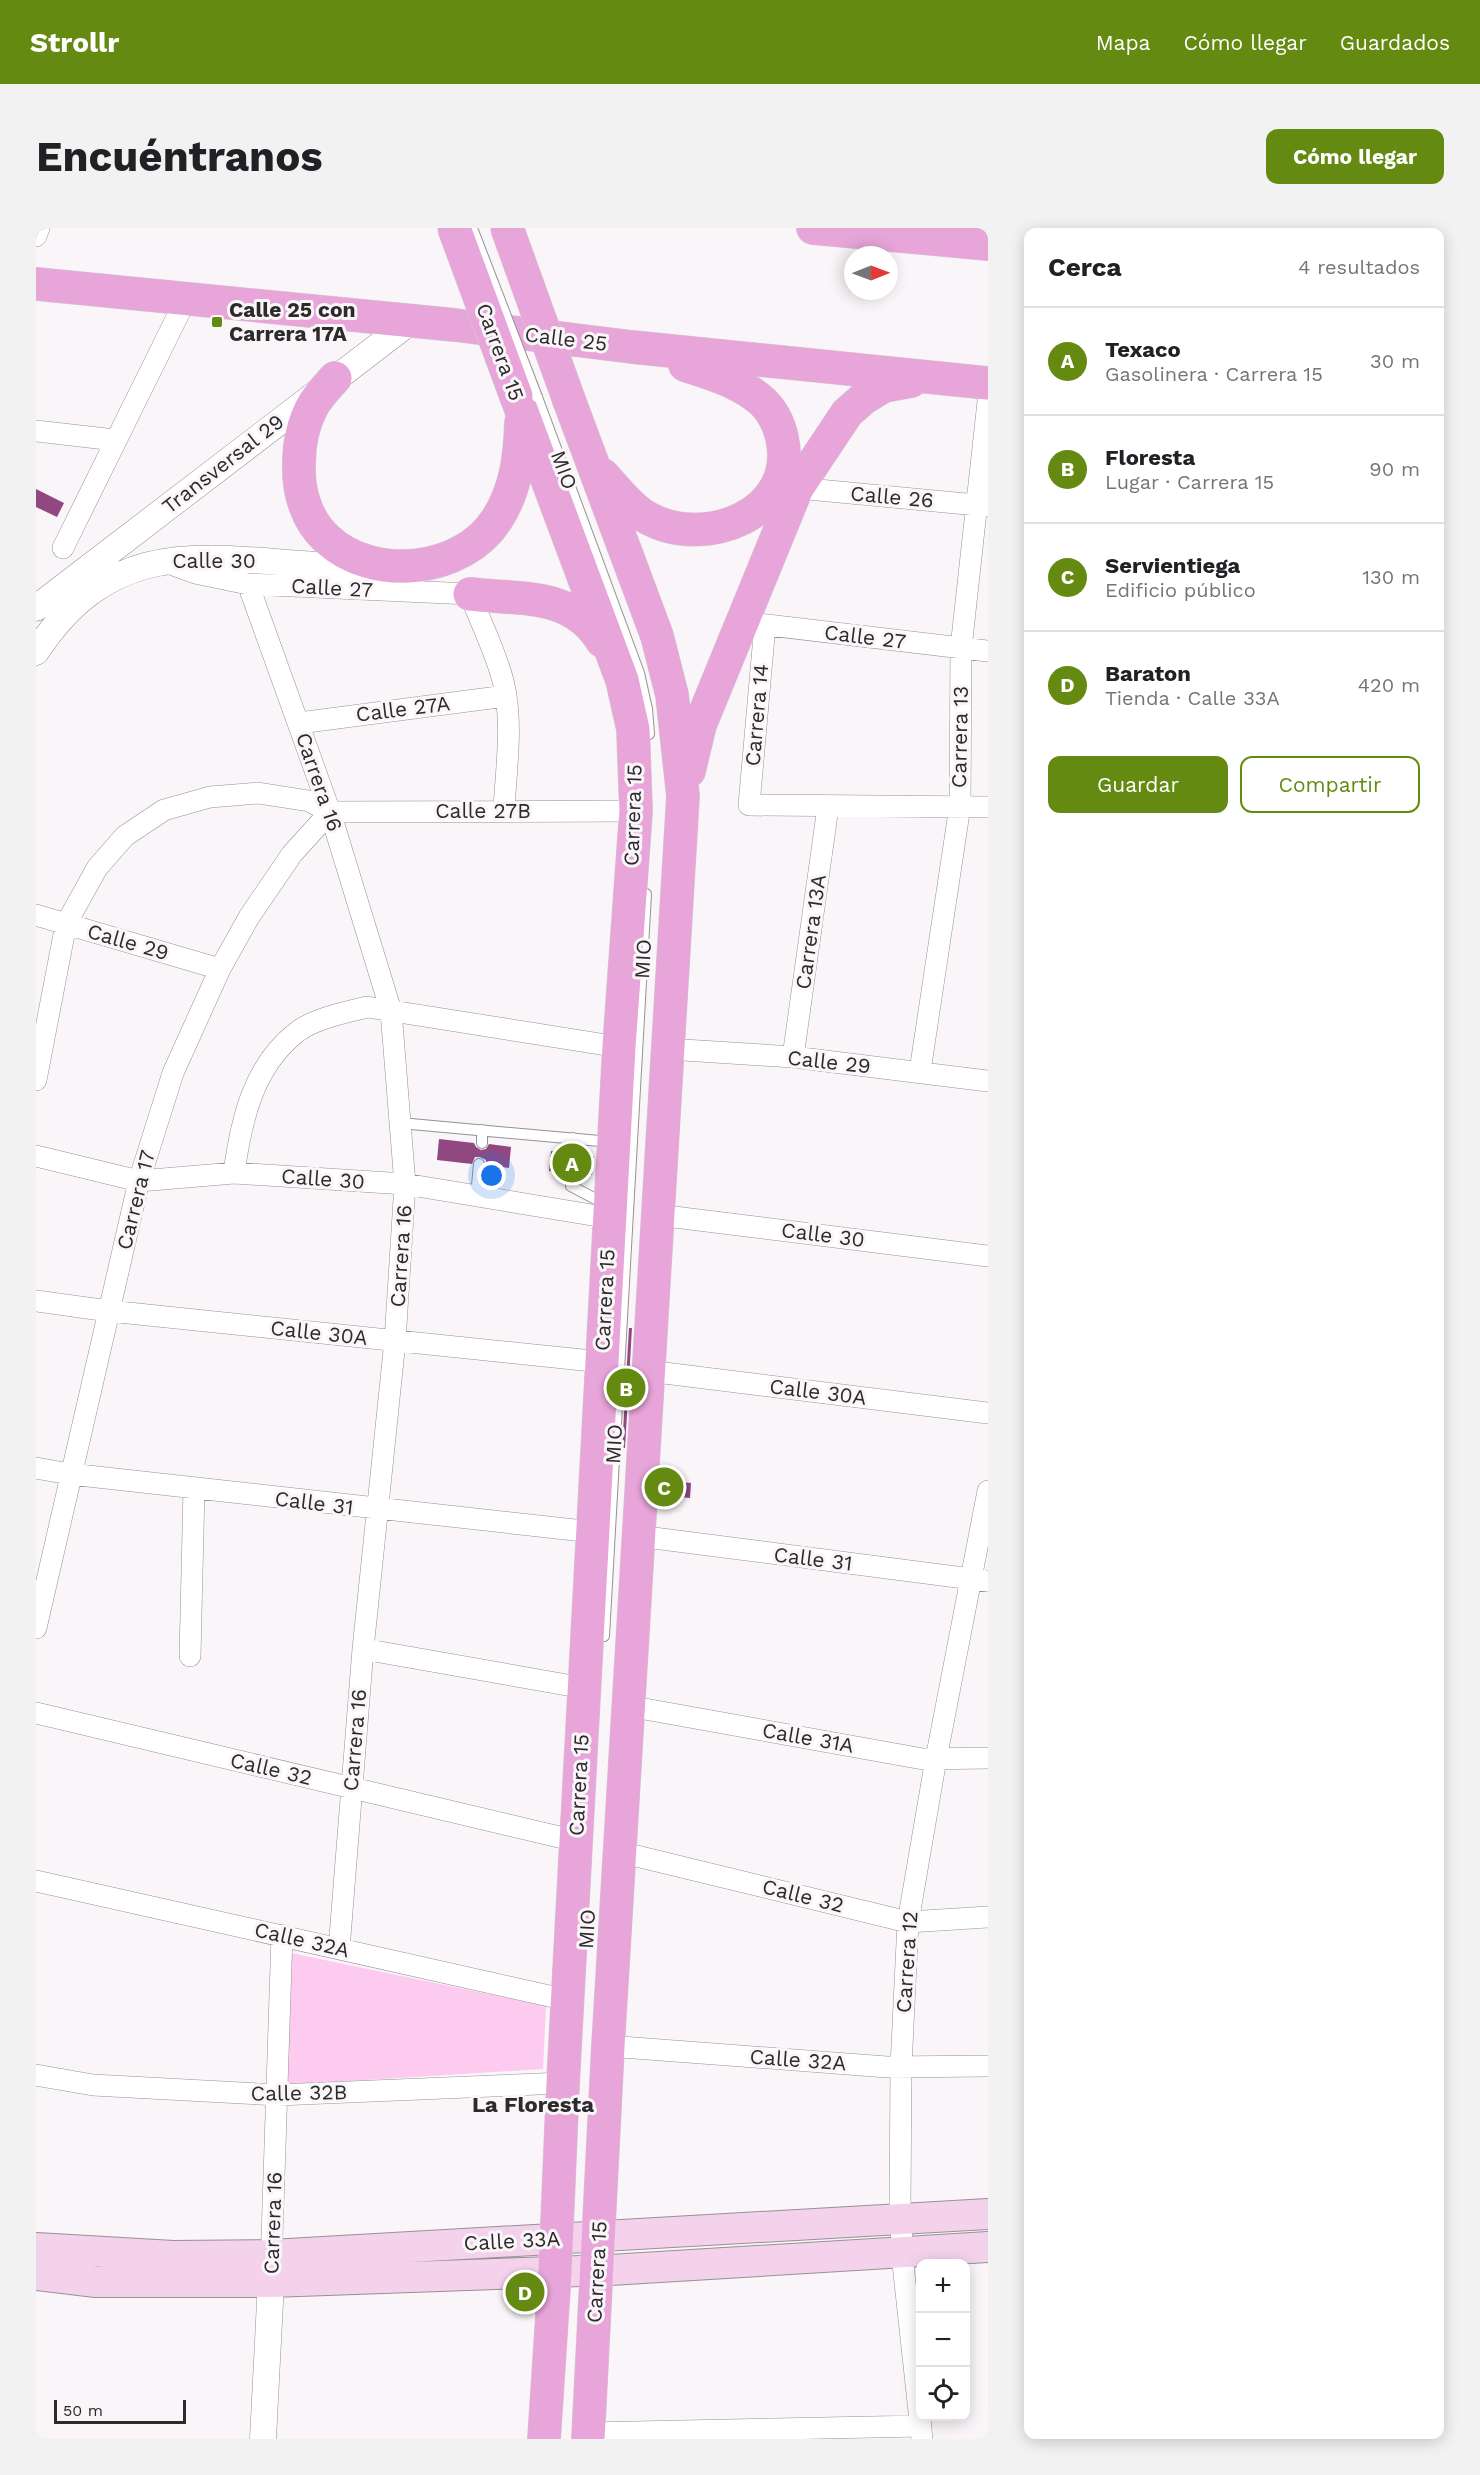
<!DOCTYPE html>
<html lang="es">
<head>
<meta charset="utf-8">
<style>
	:root { --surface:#fff; --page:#f2f2f2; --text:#202124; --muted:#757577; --line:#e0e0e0; --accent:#658a12 }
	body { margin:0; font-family:"Work Sans",sans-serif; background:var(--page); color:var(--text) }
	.controls { position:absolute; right:18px; bottom:18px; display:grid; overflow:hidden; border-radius:12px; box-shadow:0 3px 15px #0003 }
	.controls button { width:54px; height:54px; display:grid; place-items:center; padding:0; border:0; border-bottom:2px solid var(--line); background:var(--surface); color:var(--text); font:30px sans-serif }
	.compass { position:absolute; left:808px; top:18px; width:54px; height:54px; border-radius:50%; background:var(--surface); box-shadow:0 3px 15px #0003; rotate:89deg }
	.scale { position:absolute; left:18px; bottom:15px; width:132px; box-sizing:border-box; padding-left:6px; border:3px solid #2c2a2b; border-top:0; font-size:16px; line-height:21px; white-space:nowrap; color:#2c2a2b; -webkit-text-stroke:4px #f9f5f8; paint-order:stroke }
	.you { position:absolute; left:456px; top:948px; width:21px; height:21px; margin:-15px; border:4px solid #fff; border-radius:50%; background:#1a73e8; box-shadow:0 0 0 9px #1a73e833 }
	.badge { display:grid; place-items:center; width:39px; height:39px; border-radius:50%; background:var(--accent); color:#fff; font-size:20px; font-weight:700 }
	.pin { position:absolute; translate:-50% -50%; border:3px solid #fff; box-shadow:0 2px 6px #0006 }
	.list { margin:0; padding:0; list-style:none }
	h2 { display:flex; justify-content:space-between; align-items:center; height:78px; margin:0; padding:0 24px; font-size:26px }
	h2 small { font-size:20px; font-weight:400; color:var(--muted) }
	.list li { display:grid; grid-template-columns:39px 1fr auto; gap:18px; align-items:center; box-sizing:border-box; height:108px; padding:0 24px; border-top:2px solid var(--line) }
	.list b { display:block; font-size:22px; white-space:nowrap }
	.list p { margin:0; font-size:20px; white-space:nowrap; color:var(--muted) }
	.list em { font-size:20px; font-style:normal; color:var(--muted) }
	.actions { display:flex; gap:12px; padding:18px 24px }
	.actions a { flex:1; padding:14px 0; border:2px solid var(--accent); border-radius:12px; text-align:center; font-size:21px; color:var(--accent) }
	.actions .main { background:var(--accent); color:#fff }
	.icon { flex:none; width:33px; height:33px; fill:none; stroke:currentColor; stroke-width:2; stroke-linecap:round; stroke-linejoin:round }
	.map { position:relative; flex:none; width:952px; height:2211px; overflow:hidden; border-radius:12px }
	header { display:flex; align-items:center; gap:36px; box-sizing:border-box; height:84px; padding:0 30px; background:var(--accent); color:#fff }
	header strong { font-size:28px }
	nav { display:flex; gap:33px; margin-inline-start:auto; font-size:21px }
	.intro { display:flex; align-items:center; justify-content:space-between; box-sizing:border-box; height:144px; padding:0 36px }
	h1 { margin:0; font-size:42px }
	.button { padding:15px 27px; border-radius:12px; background:var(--accent); color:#fff; font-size:21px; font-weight:700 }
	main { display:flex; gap:36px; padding:0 36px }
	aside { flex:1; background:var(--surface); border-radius:12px; box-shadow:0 3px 15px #0003 }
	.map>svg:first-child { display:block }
</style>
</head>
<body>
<header>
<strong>Strollr</strong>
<nav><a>Mapa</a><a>Cómo llegar</a><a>Guardados</a></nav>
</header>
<div class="intro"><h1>Encuéntranos</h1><a class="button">Cómo llegar</a></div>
<main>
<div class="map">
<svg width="952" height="2211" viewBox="0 0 952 2211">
	<rect width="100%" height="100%" fill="#f9f5f8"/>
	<path fill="#fdcbef" d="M255,1725L510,1778L507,1841L250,1857Z"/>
	<path fill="#914880" d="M0,261L28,275L21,289L0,279Z
		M403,911L438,915L440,919L445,922L450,921L453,916L475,919L473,940L450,937V932L444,929H439L436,936L401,932Z
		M515,923L530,925L531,930L536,933L541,932L544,926L558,928L556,947L543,946L541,941L536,938L531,939L528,944L513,943Z
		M593,1100H596L589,1220H586Z
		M625,1252L655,1255L654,1270L624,1267Z"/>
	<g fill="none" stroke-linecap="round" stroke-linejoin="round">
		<defs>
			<path id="service" d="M501,169L603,445L611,481L613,506
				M364,895L575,914
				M446,915V902
				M537,926V910
				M535,945V958L571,977
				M440,968L443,936
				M568,1408L610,666"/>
			<path id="minor" d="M0,8L3,0
				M0,203L79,212
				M761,260L952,278
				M27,320L150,71
				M129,334L159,345L212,356L434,366C445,396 461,426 468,457C477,497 470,541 468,582
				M212,356L294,584L355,783L369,956L359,1113L327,1421L303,1721
				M715,395L952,423
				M729,397L713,577L952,579
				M263,495L470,468
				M0,687L184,741
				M632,821L757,829L952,853
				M757,829L792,579
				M884,843L924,578L925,420L952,174
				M0,852L30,696L61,640L89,608L128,582L174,569L222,565L273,573L294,584L600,583
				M0,928L103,953L198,945L369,956L574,990
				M198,945C205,893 217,838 261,804C277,791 310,784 331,779L583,819
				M622,987L952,1028
				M0,1073L73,1083L566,1134
				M612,1143L952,1185
				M0,1240L34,1246L557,1304
				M602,1308L952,1353
				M0,1400L103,953L137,845L184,741L213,689L256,626L294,584
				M327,1421L548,1460
				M154,1428L158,1261
				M592,1478L887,1531L952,1530
				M0,1485L540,1613
				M584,1624L872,1694L952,1689
				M0,1653L531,1772
				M572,1818L851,1839L952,1838
				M0,1847L57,1857L241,1867L527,1855
				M235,2039L246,1707
				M552,2205L885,2198
				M886,2211L867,2036L864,1980L865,1839L872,1694L900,1531L952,1263"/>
			<path id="tertiary" d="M0,380L375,93
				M0,424C89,287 202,342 335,338
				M227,2211L235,2054"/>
			<path id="secondary" d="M0,2020L137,2028L235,2027L952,1986
				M0,2047L60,2054H235L574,2042L952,2019"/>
			<path id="primary" d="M777,0L952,16
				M0,56L419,97L596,119L952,155
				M299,150C291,159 282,168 276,179C267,196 263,217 263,236C262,263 270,292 291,311C337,354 427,345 461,291C480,262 484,228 485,195
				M480,168L586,452L597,501L600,583L583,819L527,1855L519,2043L508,2211
				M533,172L621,408L636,467L647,568L572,1818L552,2211
				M567,247C580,261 593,279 610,289C669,323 763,285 746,210C743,196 737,184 727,174C705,154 676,146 649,137
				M434,366C485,372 536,364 566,413
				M653,543L664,497L761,260L811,185L828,170L848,158L875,153"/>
		</defs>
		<use href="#service" stroke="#959294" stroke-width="12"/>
		<use href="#minor" stroke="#959294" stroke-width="22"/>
		<use href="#tertiary" stroke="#959294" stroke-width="27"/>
		<use href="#secondary" stroke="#959294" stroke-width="32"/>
		<use href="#primary" stroke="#d1d0d0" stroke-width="34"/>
		<use href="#service" stroke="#fff" stroke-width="10"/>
		<use href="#minor" stroke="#fff" stroke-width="21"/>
		<use href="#tertiary" stroke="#fff" stroke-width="26"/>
		<use href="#secondary" stroke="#f4d2ec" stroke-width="30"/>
		<use href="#primary" stroke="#e8a5d9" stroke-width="33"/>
		<defs>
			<path id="service-bridge" d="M436,0L501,169"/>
			<path id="primary-bridge" d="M418,0L480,168
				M471,0L533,172"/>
		</defs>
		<use href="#service-bridge" stroke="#959294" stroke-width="12" stroke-linecap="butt"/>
		<use href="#primary-bridge" stroke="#d1d0d0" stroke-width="34" stroke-linecap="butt"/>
		<use href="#service-bridge" stroke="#fff" stroke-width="10"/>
		<use href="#primary-bridge" stroke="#e8a5d9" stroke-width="33"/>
	</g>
	<rect fill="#658a12" stroke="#f9f5f8" stroke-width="2" x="175" y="88" width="12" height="12" rx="3"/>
	<g text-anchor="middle" stroke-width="6" stroke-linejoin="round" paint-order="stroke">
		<g font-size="21" font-weight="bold" fill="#2c2a2b" stroke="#f9f5f8" text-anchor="start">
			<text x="193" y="89">Calle 25 con<tspan x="193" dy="24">Carrera 17A</tspan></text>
		</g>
		<g font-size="21" fill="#2c2a2b" stroke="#f9f5f8">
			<text transform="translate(530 111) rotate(7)" y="7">Calle 25</text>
			<text transform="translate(464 124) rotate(70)" y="7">Carrera 15</text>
			<text transform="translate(187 236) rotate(-38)" y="7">Transversal 29</text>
			<text transform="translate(528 242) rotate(70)" y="7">MIO</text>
			<text transform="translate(856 269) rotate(5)" y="7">Calle 26</text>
			<text x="178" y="340">Calle 30</text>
			<text transform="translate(296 360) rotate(3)" y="7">Calle 27</text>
			<text transform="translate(829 409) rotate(7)" y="7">Calle 27</text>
			<text transform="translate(367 481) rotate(-7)" y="7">Calle 27A</text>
			<text transform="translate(721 487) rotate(-85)" y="7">Carrera 14</text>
			<text transform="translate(924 509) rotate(-89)" y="7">Carrera 13</text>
			<text transform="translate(283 554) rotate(71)" y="7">Carrera 16</text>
			<text x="447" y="590">Calle 27B</text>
			<text transform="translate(597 587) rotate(-88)" y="7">Carrera 15</text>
			<text transform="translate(775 704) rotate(-82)" y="7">Carrera 13A</text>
			<text transform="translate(92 714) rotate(16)" y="7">Calle 29</text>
			<text transform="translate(607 731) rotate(-87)" y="7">MIO</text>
			<text transform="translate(793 834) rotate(6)" y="7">Calle 29</text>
			<text transform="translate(287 951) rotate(4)" y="7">Calle 30</text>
			<text transform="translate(100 972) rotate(-76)" y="7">Carrera 17</text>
			<text transform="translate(787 1007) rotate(7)" y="7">Calle 30</text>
			<text transform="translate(365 1028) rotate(-86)" y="7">Carrera 16</text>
			<text transform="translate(569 1072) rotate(-87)" y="7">Carrera 15</text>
			<text transform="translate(283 1105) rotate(6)" y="7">Calle 30A</text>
			<text transform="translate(782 1164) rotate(7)" y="7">Calle 30A</text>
			<text transform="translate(578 1216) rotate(-87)" y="7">MIO</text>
			<text transform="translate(278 1275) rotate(7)" y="7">Calle 31</text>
			<text transform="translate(777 1331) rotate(7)" y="7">Calle 31</text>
			<text transform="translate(772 1510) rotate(10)" y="7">Calle 31A</text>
			<text transform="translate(319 1512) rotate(-85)" y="7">Carrera 16</text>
			<text transform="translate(235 1541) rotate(13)" y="7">Calle 32</text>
			<text transform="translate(543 1557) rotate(-87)" y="7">Carrera 15</text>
			<text transform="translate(767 1668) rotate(14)" y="7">Calle 32</text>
			<text transform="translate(551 1701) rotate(-87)" y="7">MIO</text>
			<text transform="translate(266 1712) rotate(13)" y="7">Calle 32A</text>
			<text transform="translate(871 1734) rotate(-86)" y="7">Carrera 12</text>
			<text transform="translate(762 1832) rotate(4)" y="7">Calle 32A</text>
			<text transform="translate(263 1865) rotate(-1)" y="7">Calle 32B</text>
			<text transform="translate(237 1995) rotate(-88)" y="7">Carrera 16</text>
			<text transform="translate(476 2013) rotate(-3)" y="7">Calle 33A</text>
			<text transform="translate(561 2044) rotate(-87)" y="7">Carrera 15</text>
		</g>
		<g font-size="22" font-weight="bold" fill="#2c2a2b" stroke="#f9f5f8">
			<text x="497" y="1884">La Floresta</text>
		</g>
	</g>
</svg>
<div class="controls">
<button>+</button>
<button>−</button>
<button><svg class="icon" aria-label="locate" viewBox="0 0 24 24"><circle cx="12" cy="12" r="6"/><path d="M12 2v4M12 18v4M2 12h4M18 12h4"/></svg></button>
</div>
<svg class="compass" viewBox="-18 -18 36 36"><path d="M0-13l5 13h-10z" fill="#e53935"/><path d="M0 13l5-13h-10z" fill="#757577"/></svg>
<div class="scale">50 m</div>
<div class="you"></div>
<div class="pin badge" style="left:536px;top:935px">A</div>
<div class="pin badge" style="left:590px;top:1160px">B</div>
<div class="pin badge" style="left:628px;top:1259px">C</div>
<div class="pin badge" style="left:489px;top:2064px">D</div>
</div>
<aside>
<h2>Cerca<small>4 resultados</small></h2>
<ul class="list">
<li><span class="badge">A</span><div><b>Texaco</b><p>Gasolinera · Carrera 15</p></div><em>30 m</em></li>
<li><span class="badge">B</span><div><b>Floresta</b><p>Lugar · Carrera 15</p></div><em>90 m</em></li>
<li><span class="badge">C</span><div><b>Servientiega</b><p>Edificio público</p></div><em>130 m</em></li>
<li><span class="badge">D</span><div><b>Baraton</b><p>Tienda · Calle 33A</p></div><em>420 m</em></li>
</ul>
<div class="actions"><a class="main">Guardar</a><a>Compartir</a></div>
</aside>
</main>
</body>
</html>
